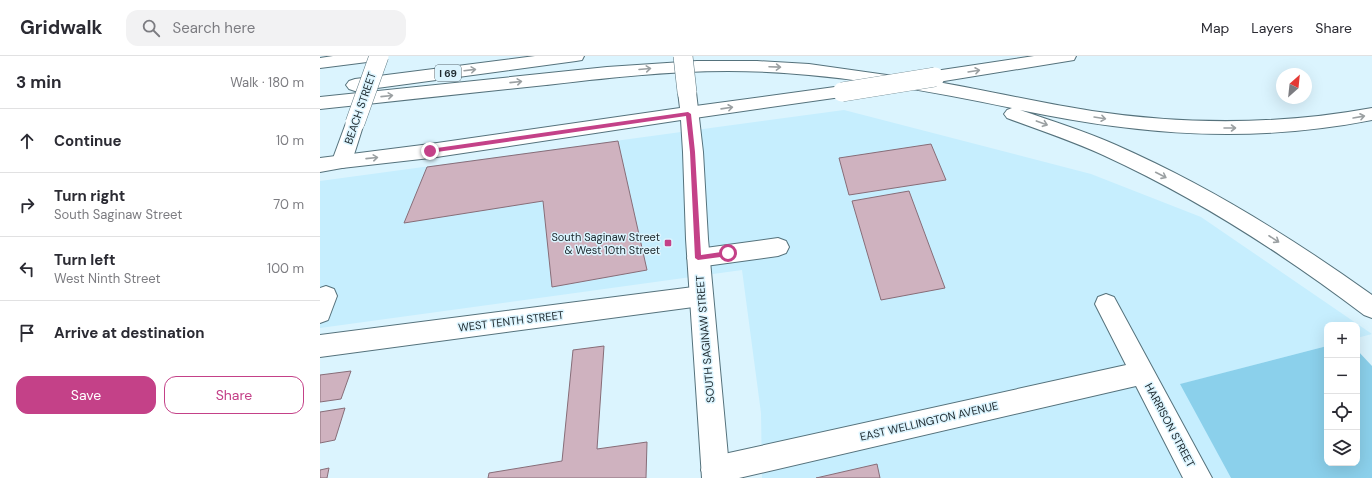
<!DOCTYPE html>
<html lang="en">
<head>
<meta charset="utf-8">
<style>
	:root { --surface:#fff; --page:#f2f2f3; --text:#2b2b33; --muted:#7c7c81; --line:#e1e1e2; --accent:#c44188 }
	body { margin:0; font-family:"DM Sans",sans-serif; background:var(--page); color:var(--text) }
	.controls { position:absolute; right:12px; bottom:12px; display:grid; overflow:hidden; border-radius:8px; box-shadow:0 4px 16px #0002 }
	.controls button { width:36px; height:36px; display:grid; place-items:center; padding:0; border:0; border-bottom:1px solid var(--line); background:var(--surface); color:var(--text); font:20px sans-serif }
	.compass { position:absolute; left:956px; top:12px; width:36px; height:36px; border-radius:50%; background:var(--surface); box-shadow:0 4px 16px #0002; rotate:27deg }
	.stop { position:absolute; width:12px; height:12px; margin:-9px; border:3px solid #c44188; border-radius:50%; background:#fff }
	.stop.end { background:#c44188; border-color:#fff; box-shadow:0 1px 4px #0008 }
	.list { margin:0; padding:0; list-style:none }
	h2 { display:flex; justify-content:space-between; align-items:center; height:52px; margin:0; padding:0 16px; font-size:17px }
	h2 small { font-size:13px; font-weight:400; color:var(--muted) }
	.list li { display:grid; grid-template-columns:26px 1fr auto; gap:12px; align-items:center; box-sizing:border-box; height:64px; padding:0 16px; border-top:1px solid var(--line) }
	.list b { display:block; font-size:15px; white-space:nowrap }
	.list p { margin:0; font-size:13px; white-space:nowrap; color:var(--muted) }
	.list em { font-size:13px; font-style:normal; color:var(--muted) }
	.actions { display:flex; gap:8px; padding:12px 16px }
	.actions a { flex:1; padding:9px 0; border:1px solid var(--accent); border-radius:12px; text-align:center; font-size:14px; color:var(--accent) }
	.actions .main { background:var(--accent); color:#fff }
	.icon { flex:none; width:22px; height:22px; fill:none; stroke:currentColor; stroke-width:2; stroke-linecap:round; stroke-linejoin:round }
	.map { position:relative; flex:none; width:1052px; height:422px; overflow:hidden }
	header { display:flex; align-items:center; gap:24px; box-sizing:border-box; height:56px; padding:0 20px; background:var(--surface); border-bottom:1px solid var(--line) }
	header strong { font-size:19px }
	nav { display:flex; gap:22px; margin-inline-start:auto; font-size:14px }
	.search { width:280px; height:36px; background:var(--page); display:flex; align-items:center; gap:10px; box-sizing:border-box; padding:0 14px; border-radius:12px; color:var(--muted); font-size:15px }
	main { display:flex }
	aside { flex:1; background:var(--surface) }
	.map>svg:first-child { display:block }
</style>
</head>
<body>
<header>
<strong>Gridwalk</strong>
<div class="search"><svg class="icon" aria-label="search" viewBox="0 0 24 24"><circle cx="10" cy="10" r="6"/><path d="M15 15l6 6"/></svg>Search here</div>
<nav><a>Map</a><a>Layers</a><a>Share</a></nav>
</header>
<main>
<aside>
<h2>3 min<small>Walk · 180 m</small></h2>
<ul class="list">
<li><svg class="icon" aria-label="ahead" viewBox="0 0 24 24"><path d="M12 20V5M6 11l6-6 6 6"/></svg><div><b>Continue</b></div><em>10 m</em></li>
<li><svg class="icon" aria-label="right" viewBox="0 0 24 24"><path d="M7 20v-9h11M14 6l5 5-5 5"/></svg><div><b>Turn right</b><p>South Saginaw Street</p></div><em>70 m</em></li>
<li><svg class="icon" aria-label="left" viewBox="0 0 24 24"><path d="M17 20v-9H6M10 6l-5 5 5 5"/></svg><div><b>Turn left</b><p>West Ninth Street</p></div><em>100 m</em></li>
<li><svg class="icon" aria-label="arrive" viewBox="0 0 24 24"><path d="M6 21V4h12l-3 4 3 4H6"/></svg><div><b>Arrive at destination</b></div></li>
</ul>
<div class="actions"><a class="main">Save</a><a>Share</a></div>
</aside>
<div class="map">
<svg width="1052" height="422" viewBox="0 0 1052 422">
	<rect width="100%" height="100%" fill="#dbf4fe"/>
	<path fill="#c6eefe" d="M524,54L771,118L881,161L1052,278L1037,282V269H1007V290L861,328L911,422H442L441,357L422,214L0,272V125Z"/>
	<path fill="#8bd0eb" d="M1007,290V407H1037V294L1052,310V422H911L860,328Z"/>
	<path fill="#cfb2bf" stroke="#876d78" d="M298,85L327,214L232,231L223,145L84,167L107,111Z
		M611,88L626,124L529,139L519,102Z
		M589,135L625,232L561,244L532,145Z
		M284,290L277,393L327,386L326,422H168L169,417L242,405L253,294Z
		M31,315L21,343L0,346V319Z
		M25,352L15,384L0,387V356Z
		M557,408L560,422H496Z
		M9,412L7,422H0V414Z"/>
	<g fill="none" stroke-linecap="round" stroke-linejoin="round">
		<defs>
			<path id="minor" d="M35,61L41,63L44,67L32,105L29,110L22,112L15,110L12,105L26,67L29,63Z
				M458,182L466,185L469,191L466,197L458,200L378,211L370,208L367,202L370,196L378,193Z
				M6,230L14,233L17,240L8,264L0,267V232Z
				M381,230L389,233L392,240L389,247L381,250L0,301V279Z
				M786,238L794,241L892,422H863L816,330L419,422H385L381,414L385,404L395,400L806,309L775,248L778,241Z"/>
			<path id="major" d="M367,30L373,32L376,36L383,96L388,183L410,422H382L366,183L363,96L361,64L110,102L22,112L0,116V102L110,88L360,52L358,36L361,32Z"/>
			<path id="highway" d="M13,0H63L61,4L55,5L0,12V2Z
				M215,0H264L262,4L256,5L35,35L29,33L26,29L29,25L35,23Z
				M714,0H756L754,4L748,5L618,26C669,35 721,47 772,55C866,69 959,69 1052,52V64C930,88 820,79 700,54C732,65 765,75 796,89C887,129 971,181 1052,239V262L1044,259C962,197 877,142 783,99C752,85 719,74 687,62L684,58L687,54L692,52C599,33 503,15 408,15C347,15 287,22 226,29C151,37 75,45 0,53V41L287,11L377,5H437L489,8L609,25L606,21L609,17L615,15Z
				M522,30L528,32L531,36L528,40L368,63L362,61L359,57L362,53L368,51Z"/>
		</defs>
		<use href="#minor" stroke="#55727c" stroke-width="2"/>
		<use href="#major" stroke="#55727c" stroke-width="2"/>
		<use href="#highway" stroke="#55727c" stroke-width="2"/>
		<use href="#minor" fill="#fff" fill-rule="evenodd"/>
		<use href="#major" fill="#fff" fill-rule="evenodd"/>
		<use href="#highway" fill="#fff" fill-rule="evenodd"/>
		<defs>
			<path id="minor-bridge" d="M35,67L59,0"/>
			<path id="major-bridge" d="M363,0L367,36"/>
			<path id="highway-bridge" d="M522,36L615,21"/>
		</defs>
		<use href="#minor-bridge" stroke="#55727c" stroke-width="20" stroke-linecap="butt"/>
		<use href="#major-bridge" stroke="#55727c" stroke-width="20" stroke-linecap="butt"/>
		<use href="#highway-bridge" stroke="#55727c" stroke-width="20" stroke-linecap="butt"/>
		<use href="#minor-bridge" stroke="#fff" stroke-width="19"/>
		<use href="#major-bridge" stroke="#fff" stroke-width="19"/>
		<use href="#highway-bridge" stroke="#fff" stroke-width="19"/>
	</g>
	<defs><path id="oneway-shaft" d="M-6 0H5M1.5-3L5.5 0L1.5 3" fill="none" stroke-width="1.6" stroke-linecap="round" stroke-linejoin="round"/></defs>
	<g stroke="#9ba0a2">
		<use href="#oneway-shaft" transform="translate(455 11) rotate(2)"/>
		<use href="#oneway-shaft" transform="translate(325 13) rotate(-5)"/>
		<use href="#oneway-shaft" transform="translate(150 14) rotate(-7)"/>
		<use href="#oneway-shaft" transform="translate(654 15) rotate(-9)"/>
		<use href="#oneway-shaft" transform="translate(196 26) rotate(-6)"/>
		<use href="#oneway-shaft" transform="translate(67 40) rotate(-6)"/>
		<use href="#oneway-shaft" transform="translate(407 52) rotate(-8)"/>
		<use href="#oneway-shaft" transform="translate(1039 61) rotate(-10)"/>
		<use href="#oneway-shaft" transform="translate(780 62) rotate(9)"/>
		<use href="#oneway-shaft" transform="translate(722 67) rotate(20)"/>
		<use href="#oneway-shaft" transform="translate(910 72)"/>
		<use href="#oneway-shaft" transform="translate(52 102) rotate(-6)"/>
		<use href="#oneway-shaft" transform="translate(841 119) rotate(27)"/>
		<use href="#oneway-shaft" transform="translate(954 183) rotate(33)"/>
	</g>
	<path fill="#c44188" d="M368,56L371,58L375,96L381,199L408,195L411,197L408,200L378,204L375,202L370,96L366,60L110,97L107,95L110,93Z"/>
	<rect fill="#c44188" stroke="#dbf4fe" stroke-width="1.5" x="344" y="183" width="8" height="8" rx="2"/>
	<g text-anchor="middle" stroke-width="3" stroke-linejoin="round" paint-order="stroke">
		<rect fill="#dbf4fe" stroke="#58676e" stroke-width="1" x="115" y="9" width="26" height="16" rx="3"/>
		<g font-size="10" font-weight="bold" fill="#202b30">
			<text x="128" y="21">I 69</text>
		</g>
		<g font-size="11" fill="#202b30" stroke="#dbf4fe">
			<text transform="translate(40 52) rotate(-71)" y="4">BEACH STREET</text>
			<text transform="translate(191 265) rotate(-7)" y="4">WEST TENTH STREET</text>
			<text transform="translate(385 283) rotate(-95)" y="4">SOUTH SAGINAW STREET</text>
			<text transform="translate(609 365) rotate(-13)" y="4">EAST WELLINGTON AVENUE</text>
			<text transform="translate(850 369) rotate(62)" y="4">HARRISON STREET</text>
		</g>
		<g font-size="11" fill="#202b30" stroke="#dbf4fe" text-anchor="end">
			<text x="340" y="185">South Saginaw Street<tspan x="340" dy="13">&amp; West 10th Street</tspan></text>
		</g>
	</g>
</svg>
<div class="controls">
<button>+</button>
<button>−</button>
<button><svg class="icon" aria-label="locate" viewBox="0 0 24 24"><circle cx="12" cy="12" r="6"/><path d="M12 2v4M12 18v4M2 12h4M18 12h4"/></svg></button>
<button><svg class="icon" aria-label="layers" viewBox="0 0 24 24"><path d="M12 4l9 5-9 5-9-5zM3 14l9 5 9-5"/></svg></button>
</div>
<svg class="compass" viewBox="-18 -18 36 36"><path d="M0-13l5 13h-10z" fill="#e53935"/><path d="M0 13l5-13h-10z" fill="#7c7c81"/></svg>
<div class="stop" style="left:408px;top:197px"></div>
<div class="stop end" style="left:110px;top:95px"></div>
</div>
</main>
</body>
</html>
